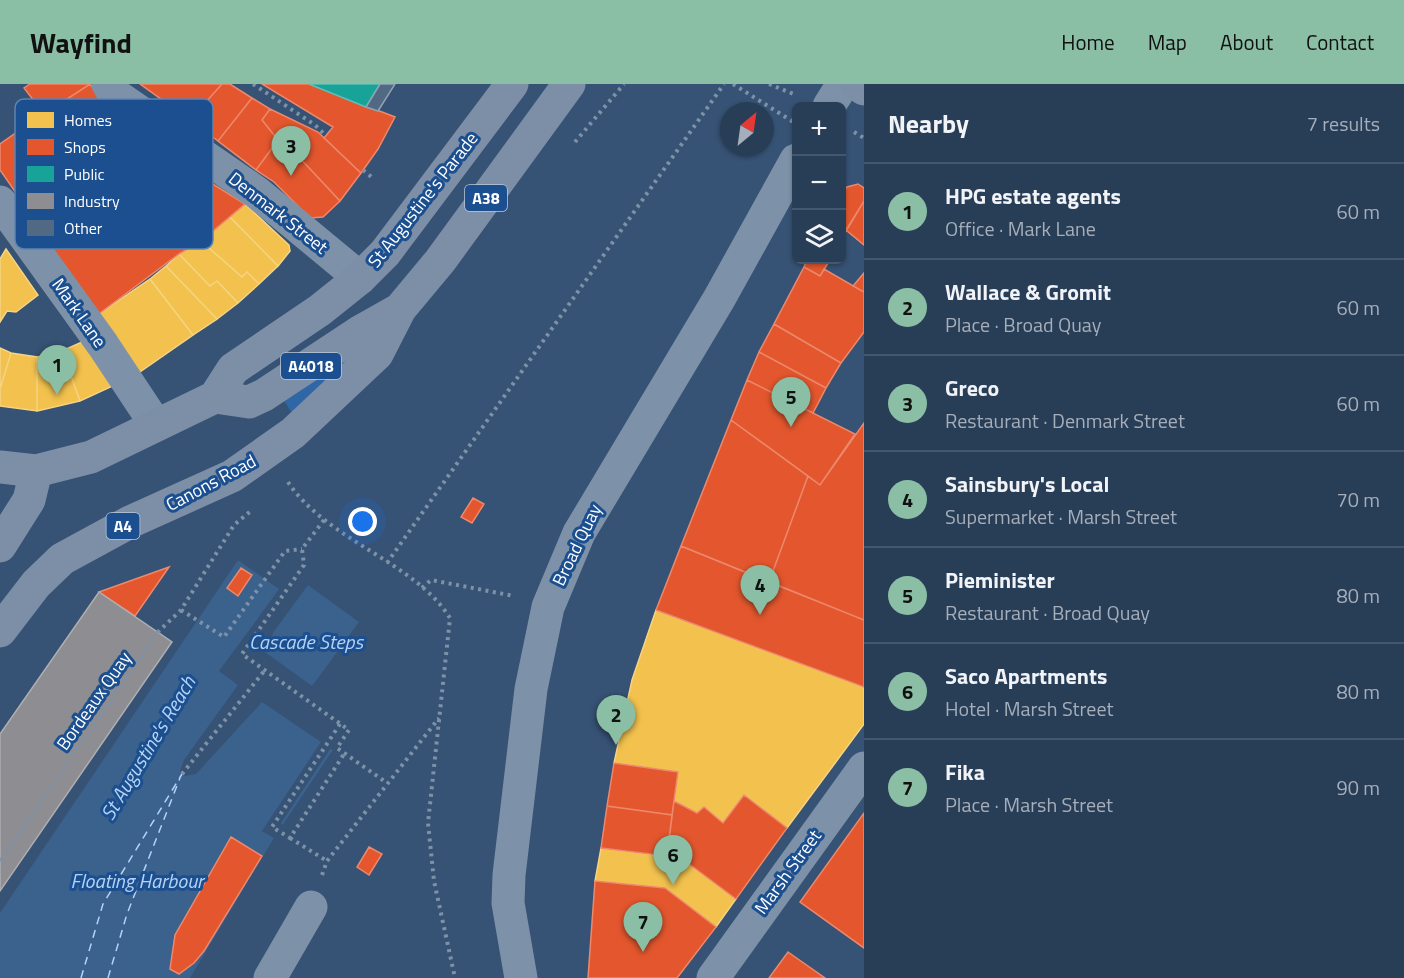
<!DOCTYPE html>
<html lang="en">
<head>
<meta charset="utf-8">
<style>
	:root { --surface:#283e57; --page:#30455d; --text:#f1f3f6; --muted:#a5aeba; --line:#44576d; --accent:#8abfa5 }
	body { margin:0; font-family:"Titillium Web",sans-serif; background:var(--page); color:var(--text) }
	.controls { position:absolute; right:18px; top:18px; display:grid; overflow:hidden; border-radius:9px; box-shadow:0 2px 4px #0004 }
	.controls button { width:54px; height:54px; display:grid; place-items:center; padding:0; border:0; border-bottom:2px solid var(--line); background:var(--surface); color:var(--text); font:30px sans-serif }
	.compass { position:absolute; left:720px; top:18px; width:54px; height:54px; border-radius:50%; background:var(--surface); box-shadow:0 2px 4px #0004; rotate:29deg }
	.you { position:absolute; left:363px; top:438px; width:21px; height:21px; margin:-15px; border:4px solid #fff; border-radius:50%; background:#1a73e8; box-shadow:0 0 0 9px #1a73e833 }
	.badge { display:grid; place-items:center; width:39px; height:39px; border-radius:50%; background:var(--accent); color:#111; font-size:20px; font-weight:700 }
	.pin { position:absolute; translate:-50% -50px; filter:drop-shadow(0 2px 3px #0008) }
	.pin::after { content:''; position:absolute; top:32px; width:21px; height:18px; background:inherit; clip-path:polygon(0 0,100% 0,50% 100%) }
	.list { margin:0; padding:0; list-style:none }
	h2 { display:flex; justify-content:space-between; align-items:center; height:78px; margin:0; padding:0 24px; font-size:26px }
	h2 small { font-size:20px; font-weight:400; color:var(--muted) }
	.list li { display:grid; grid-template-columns:39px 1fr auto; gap:18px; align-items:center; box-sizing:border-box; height:96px; padding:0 24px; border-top:2px solid var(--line) }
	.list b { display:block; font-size:22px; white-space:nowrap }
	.list p { margin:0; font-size:20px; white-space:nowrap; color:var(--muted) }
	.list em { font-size:20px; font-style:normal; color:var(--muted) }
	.icon { flex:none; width:33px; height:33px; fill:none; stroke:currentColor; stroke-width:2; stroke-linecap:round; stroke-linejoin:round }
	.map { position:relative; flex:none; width:864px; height:894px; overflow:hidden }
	header { display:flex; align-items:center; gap:36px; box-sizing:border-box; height:84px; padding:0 30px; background:var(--accent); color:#111 }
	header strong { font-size:28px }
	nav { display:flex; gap:33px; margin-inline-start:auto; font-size:21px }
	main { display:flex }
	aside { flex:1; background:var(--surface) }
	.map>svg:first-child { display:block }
</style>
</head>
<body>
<header>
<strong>Wayfind</strong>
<nav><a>Home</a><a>Map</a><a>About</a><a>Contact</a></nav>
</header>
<main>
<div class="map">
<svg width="864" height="894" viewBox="0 0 864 894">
	<rect width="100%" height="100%" fill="#365274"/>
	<path fill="#2f66a5" d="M364,259L293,331L283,315Z"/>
	<path fill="#3b618d" d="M238,476L279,505L256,537L272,550L308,501L359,538L324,586L367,618L350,642L354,646L344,660L339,657L274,754L190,894H0V829Z"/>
	<path fill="#365274" d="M256,537L273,550L262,566L312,602L324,586L367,618L350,642L354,646L344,660L339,657L333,666L330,665L281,739L283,741L274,754L262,747L321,658L262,618L196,690L185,692L180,687L184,676L238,601L219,587Z"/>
	<path fill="#f2c14e" stroke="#f6d483" stroke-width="1.5" d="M245,120L289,161L290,167L278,182L229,132Z
		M229,132L278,182L259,200L247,188L242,193L201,157Z
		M201,157L242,193L247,188L259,200L238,219L217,197L210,202L179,170Z
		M6,165L38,211L16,228L7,227L0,238V175Z
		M179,170L210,202L217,197L238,219L217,235L166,182Z
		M166,182L217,235L193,251L150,195Z
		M150,195L193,251L137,290L96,232Z
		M91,254L117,300L80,317L62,267Z
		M0,264L11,269L0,305Z
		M62,267L80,317L37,327V273Z
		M11,269L37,273V327L0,322V305Z
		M656,526L864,603V640L787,744L744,711L723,739L704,723L697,729L674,717L678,688L614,679L632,596Z
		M601,764L681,774L736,815L716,843L665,804L595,797Z"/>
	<path fill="#e4572e" stroke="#ec896d" stroke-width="1.5" d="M30,0H90L44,30L24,4Z
		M90,0L111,28L69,66L44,30Z
		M140,0H222L190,36Z
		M222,0H230L252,14L218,57L190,36Z
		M262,0H309L395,33L378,65L361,89L324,54L333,43Z
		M252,14L270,25L262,36L278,56L256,86L218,57Z
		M270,25L318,48L361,89L340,117L297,71L278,56L262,36Z
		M27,41L66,91L75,83L113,126L132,111L160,133L201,157L179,170L96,232L24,129L28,126L0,86V60Z
		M278,56L297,71L340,117L323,133L310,134L274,98L256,86Z
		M192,87L245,120L201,157L160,133Z
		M858,100L864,104V117L842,154V109L847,103Z
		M864,117V161L846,146Z
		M807,176H830L820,192L804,183Z
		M804,183L820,192L824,185L864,208V248L841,279L774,240Z
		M864,189V208L853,202Z
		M774,240L841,279L826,304L759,268Z
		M759,268L826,304L813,329L747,296Z
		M747,296L855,350L820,401L731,336Z
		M731,336L808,392L769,498L681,462Z
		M864,339V536L769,498L808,392L820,401Z
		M473,414L484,420L472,439L461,433Z
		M681,462L864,536V603L656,526Z
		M169,483L135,532L99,508Z
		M241,484L252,491L238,512L227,504Z
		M614,679L678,688L672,731L607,722Z
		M744,711L787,744L736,815L681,774L667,772L674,717L697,729L704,723L723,739Z
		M607,722L672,731L667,772L601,764Z
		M864,729V864L800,818Z
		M231,753L262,772L204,867L194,879L179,890L170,885L175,851Z
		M369,763L382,770L369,791L357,783Z
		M595,797L665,804L716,843L677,894H588Z
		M788,868L825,894H769Z"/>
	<path fill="#17a398" stroke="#5dbfb7" stroke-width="1.5" d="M309,0H380L366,23Z"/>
	<path fill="#8d8d92" stroke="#afafb3" stroke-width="1.5" d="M99,508L172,558L0,807V650Z"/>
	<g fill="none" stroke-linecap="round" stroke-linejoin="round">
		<path stroke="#b5d3f5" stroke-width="1.5" stroke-dasharray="8 6" stroke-linecap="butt" d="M81,894L103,820L182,690
			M108,894L127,830L180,694"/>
	</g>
	<path fill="#526984" stroke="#92a2b6" stroke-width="1.5" d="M380,0H395L378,27L366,23Z"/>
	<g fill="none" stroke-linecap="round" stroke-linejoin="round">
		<path stroke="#7d92a8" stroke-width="4" stroke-dasharray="3 4.5" stroke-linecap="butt" d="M253,0L315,41L326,52
			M733,0L795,39
			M769,0L796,11
			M854,48L864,54
			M575,58L624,0
			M363,86L374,95
			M288,398C326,456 415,478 450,534L428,739L434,797L455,894
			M324,436L302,465L304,481L242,570L349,646L337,664L387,699
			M387,479L724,0
			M422,504L431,496L514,512
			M181,526L224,553L285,467L302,465
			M340,640L272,743L290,754L344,670
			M182,690L265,586
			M290,754L327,777
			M0,777L158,548L181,526L234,441L253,425
			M322,791L327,777L439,634"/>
		<path stroke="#7d92a8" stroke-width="33" d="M108,0L114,10L256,108L360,194
			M829,22L843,0
			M0,118L103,261L156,341
			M270,894L311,823
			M521,894L508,819L509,791L531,605L548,523L579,449L719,215L796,76
			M713,894L864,684"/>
		<path stroke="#7d8ea7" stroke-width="33" d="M857,0L864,5
			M215,313L249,318L264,311L361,247L400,225L440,177L569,0
			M0,383L36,387L91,373L215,313L233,285L320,226L360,194L385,169L512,0
			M0,462L29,416L36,387
			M0,547L36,500L62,475L130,438L232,392L293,349L377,270L400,225"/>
	</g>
	<g text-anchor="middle" stroke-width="6" stroke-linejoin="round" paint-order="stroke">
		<g fill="#1b4f8f" stroke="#bbcadd" stroke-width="1.5">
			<rect x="465" y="101" width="42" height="26" rx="4.5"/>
			<rect x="281" y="269" width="60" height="26" rx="4.5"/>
			<rect x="106.5" y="429" width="33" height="26" rx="4.5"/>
		</g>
		<g font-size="16" font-weight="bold" fill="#fff">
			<text x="486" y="120">A38</text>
			<text x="311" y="288">A4018</text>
			<text x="123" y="448">A4</text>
		</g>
		<g font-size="18" fill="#fff" stroke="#1b4f8f">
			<text transform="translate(423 116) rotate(-52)" y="6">St Augustine's Parade</text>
			<text transform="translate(278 129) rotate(38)" y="6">Denmark Street</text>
			<text transform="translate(79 229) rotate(55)" y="6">Mark Lane</text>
			<text transform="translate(211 399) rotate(-28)" y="6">Canons Road</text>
			<text transform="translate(577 461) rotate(-64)" y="6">Broad Quay</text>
			<text transform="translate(94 617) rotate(-55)" y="6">Bordeaux Quay</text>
			<text transform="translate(788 788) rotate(-54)" y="6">Marsh Street</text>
		</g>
		<g font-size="20" font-style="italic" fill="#b5d3f5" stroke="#1b4f8f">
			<text x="306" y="565">Cascade Steps</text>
			<text transform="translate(148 664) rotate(-59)" y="7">St Augustine's Reach</text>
			<text x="137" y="804">Floating Harbour</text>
		</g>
	</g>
	<rect x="15" y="15" width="198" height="150" rx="9" fill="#1b4f8f" stroke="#5f84b1" stroke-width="1.5"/>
	<rect x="27" y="28" width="27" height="16" fill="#f2c14e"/>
	<rect x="27" y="55" width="27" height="16" fill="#e4572e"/>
	<rect x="27" y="82" width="27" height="16" fill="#17a398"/>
	<rect x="27" y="109" width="27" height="16" fill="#8d8d92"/>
	<rect x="27" y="136" width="27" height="16" fill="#526984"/>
	<g font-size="16" fill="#fff">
		<text x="64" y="42">Homes</text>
		<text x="64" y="69">Shops</text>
		<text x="64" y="96">Public</text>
		<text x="64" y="123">Industry</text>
		<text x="64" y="150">Other</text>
	</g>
</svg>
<div class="controls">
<button>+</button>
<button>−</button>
<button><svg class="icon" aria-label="layers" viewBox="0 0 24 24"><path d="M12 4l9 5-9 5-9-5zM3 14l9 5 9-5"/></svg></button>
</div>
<svg class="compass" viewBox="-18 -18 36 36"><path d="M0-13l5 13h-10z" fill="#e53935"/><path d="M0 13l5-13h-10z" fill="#a5aeba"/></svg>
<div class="you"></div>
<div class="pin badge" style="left:57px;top:311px">1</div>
<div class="pin badge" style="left:616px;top:661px">2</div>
<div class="pin badge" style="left:291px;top:92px">3</div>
<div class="pin badge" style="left:760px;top:531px">4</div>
<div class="pin badge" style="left:791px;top:343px">5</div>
<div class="pin badge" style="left:673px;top:801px">6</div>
<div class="pin badge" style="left:643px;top:868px">7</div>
</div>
<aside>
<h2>Nearby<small>7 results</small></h2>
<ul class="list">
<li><span class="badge">1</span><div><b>HPG estate agents</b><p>Office · Mark Lane</p></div><em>60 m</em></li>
<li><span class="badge">2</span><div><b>Wallace &amp; Gromit</b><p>Place · Broad Quay</p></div><em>60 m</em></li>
<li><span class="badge">3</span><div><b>Greco</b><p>Restaurant · Denmark Street</p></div><em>60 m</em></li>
<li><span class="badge">4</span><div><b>Sainsbury's Local</b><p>Supermarket · Marsh Street</p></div><em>70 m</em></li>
<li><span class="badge">5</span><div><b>Pieminister</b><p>Restaurant · Broad Quay</p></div><em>80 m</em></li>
<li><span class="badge">6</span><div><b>Saco Apartments</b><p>Hotel · Marsh Street</p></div><em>80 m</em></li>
<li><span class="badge">7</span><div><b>Fika</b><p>Place · Marsh Street</p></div><em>90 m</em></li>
</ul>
</aside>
</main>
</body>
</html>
